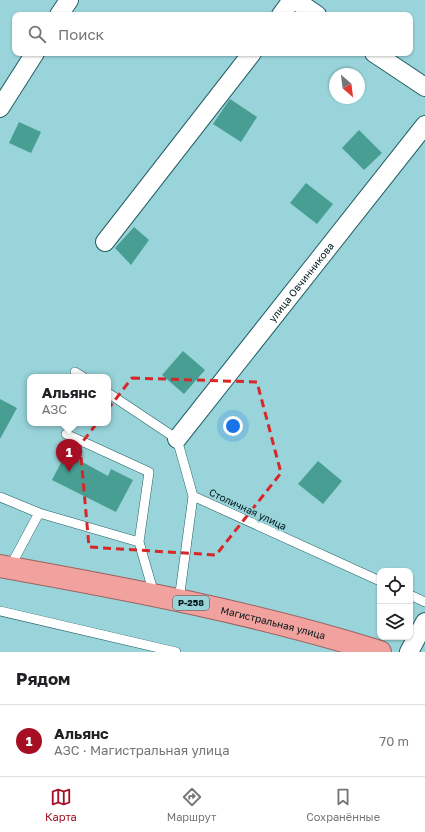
<!DOCTYPE html>
<html lang="ru">
<head>
<meta charset="utf-8">
<style>
	:root { --surface:#fff; --page:#f6f6f6; --text:#202124; --muted:#757577; --line:#e0e0e0; --accent:#a60e23 }
	body { margin:0; font-family:"Golos Text",sans-serif; background:var(--page); color:var(--text) }
	.controls { position:absolute; right:12px; bottom:12px; display:grid; overflow:hidden; border-radius:8px; box-shadow:0 1px 3px #0004 }
	.controls button { width:36px; height:36px; display:grid; place-items:center; padding:0; border:0; border-bottom:1px solid var(--line); background:var(--surface); color:var(--text); font:20px sans-serif }
	.compass { position:absolute; left:329px; top:68px; width:36px; height:36px; border-radius:50%; background:var(--surface); box-shadow:0 1px 3px #0004; rotate:152deg }
	.you { position:absolute; left:233px; top:426px; width:14px; height:14px; margin:-10px; border:3px solid #fff; border-radius:50%; background:#1a73e8; box-shadow:0 0 0 6px #1a73e833 }
	.badge { display:grid; place-items:center; width:26px; height:26px; border-radius:50%; background:var(--accent); color:#fff; font-size:13px; font-weight:700 }
	.pin { position:absolute; translate:-50% -33px; filter:drop-shadow(0 1px 2px #0008) }
	.pin::after { content:''; position:absolute; top:21px; width:14px; height:12px; background:inherit; clip-path:polygon(0 0,100% 0,50% 100%) }
	.popup { position:absolute; left:27px; top:374px; width:84px; height:52px; box-sizing:border-box; display:grid; place-content:center; border-radius:8px; background:var(--surface); filter:drop-shadow(0 1px 3px #0005); font-size:13px; white-space:nowrap; color:var(--muted) }
	.popup b { font-size:15px; color:var(--text) }
	.popup::after { content:''; position:absolute; left:50%; top:100%; margin-left:-8px; border:8px solid transparent; border-top-color:var(--surface) }
	.list { margin:0; padding:0; list-style:none }
	h2 { display:flex; justify-content:space-between; align-items:center; height:52px; margin:0; padding:0 16px; font-size:17px }
	h2 small { font-size:13px; font-weight:400; color:var(--muted) }
	.list li { display:grid; grid-template-columns:26px 1fr auto; gap:12px; align-items:center; box-sizing:border-box; height:72px; padding:0 16px; border-top:1px solid var(--line) }
	.list b { display:block; font-size:15px; white-space:nowrap }
	.list p { margin:0; font-size:13px; white-space:nowrap; color:var(--muted) }
	.list em { font-size:13px; font-style:normal; color:var(--muted) }
	.icon { flex:none; width:22px; height:22px; fill:none; stroke:currentColor; stroke-width:2; stroke-linecap:round; stroke-linejoin:round }
	.map { position:relative; flex:none; width:425px; height:652px; overflow:hidden }
	.search { position:absolute; background:var(--surface); box-shadow:0 1px 3px #0004; left:12px; right:12px; top:12px; height:44px; display:flex; align-items:center; gap:10px; box-sizing:border-box; padding:0 14px; border-radius:8px; color:var(--muted); font-size:15px }
	.sheet { height:124px; background:var(--surface) }
	nav { display:flex; justify-content:space-around; align-items:center; box-sizing:border-box; height:56px; border-top:1px solid var(--line); background:var(--surface); font-size:11px; color:var(--muted) }
	nav a { display:grid; justify-items:center; gap:2px }
	nav .on { color:var(--accent) }
	.map>svg:first-child { display:block }
</style>
</head>
<body>
<div class="map">
<svg width="425" height="652" viewBox="0 0 425 652">
	<rect width="100%" height="100%" fill="#98d4da"/>
	<path fill="#489e92" d="M230,99L257,117L241,142L213,124Z
		M19,122L41,132L31,153L9,143Z
		M359,130L382,153L364,170L342,148Z
		M306,183L333,204L317,224L290,203Z
		M134,227L149,240L131,265L115,248Z
		M183,351L205,370L184,394L162,375Z
		M0,399L17,408L0,439Z
		M66,453L108,476L111,469L133,480L116,512L52,480Z
		M318,461L342,481L323,504L298,484Z"/>
	<g fill="none" stroke-linecap="round" stroke-linejoin="round">
		<defs>
			<path id="service" d="M75,372L83,377
				M108,393L177,439L193,496L380,581
				M0,497L39,513L139,542L149,472L66,434
				M139,542L154,594
				M10,567L39,513
				M410,595L425,602
				M179,600L193,496
				M0,611L176,652"/>
			<g id="minor">
				<path d="M295,0L317,15"/>
				<path d="M59,15L69,0"/>
				<path d="M281,15L292,0"/>
				<path d="M374,53L425,87"/>
				<path d="M0,108L35,53"/>
				<path d="M105,242L252,53"/>
				<path id="s1" d="M177,439L425,125"/>
				<path d="M409,652L425,622"/>
			</g>
			<g id="trunk">
				<path id="s2" d="M0,566C128,589 256,613 380,652"/>
			</g>
		</defs>
		<use href="#service" stroke="#246065" stroke-width="10"/>
		<use href="#minor" stroke="#246065" stroke-width="20"/>
		<use href="#trunk" stroke="#9b625f" stroke-width="24"/>
		<use href="#service" stroke="#fff" stroke-width="9"/>
		<use href="#minor" stroke="#fff" stroke-width="18"/>
		<use href="#trunk" stroke="#f2a29e" stroke-width="22"/>
	</g>
	<path fill="none" stroke="#d62828" stroke-width="3" stroke-dasharray="8 5" stroke-linejoin="round" d="M132,378L257,382L281,473L216,555L89,547L80,445Z"/>
	<g text-anchor="middle" stroke-width="4" stroke-linejoin="round" paint-order="stroke">
		<rect fill="#98d4da" stroke="#2e5053" stroke-width="1" x="173" y="596" width="36" height="14" rx="3"/>
		<g font-size="9" font-weight="bold" fill="#011719">
			<text x="191" y="606">Р-258</text>
		</g>
		<g font-size="10" fill="#011719" stroke="#98d4da">
			<text dy="4" stroke="none"><textPath href="#s1" startOffset="200">улица Овчинникова</textPath></text>
			<text transform="translate(248 509) rotate(25)" y="4">Столичная улица</text>
			<text dy="4" stroke="none"><textPath href="#s2" startOffset="279">Магистральная улица</textPath></text>
		</g>
	</g>
</svg>
<div class="controls">
<button><svg class="icon" aria-label="locate" viewBox="0 0 24 24"><circle cx="12" cy="12" r="6"/><path d="M12 2v4M12 18v4M2 12h4M18 12h4"/></svg></button>
<button><svg class="icon" aria-label="layers" viewBox="0 0 24 24"><path d="M12 4l9 5-9 5-9-5zM3 14l9 5 9-5"/></svg></button>
</div>
<svg class="compass" viewBox="-18 -18 36 36"><path d="M0-13l5 13h-10z" fill="#e53935"/><path d="M0 13l5-13h-10z" fill="#757577"/></svg>
<div class="you"></div>
<div class="pin badge" style="left:69px;top:472px">1</div>
<div class="popup"><b>Альянс</b>АЗС</div>
<div class="search"><svg class="icon" aria-label="search" viewBox="0 0 24 24"><circle cx="10" cy="10" r="6"/><path d="M15 15l6 6"/></svg>Поиск</div>
</div>
<section class="sheet">
<h2>Рядом<small></small></h2>
<ul class="list">
<li><span class="badge">1</span><div><b>Альянс</b><p>АЗС · Магистральная улица</p></div><em>70 m</em></li>
</ul>
</section>
<nav>
<a class="on"><svg class="icon" aria-label="map" viewBox="0 0 24 24"><path d="M3 6l6-2 6 2 6-2v14l-6 2-6-2-6 2zM9 4v14M15 6v14"/></svg>Карта</a>
<a><svg class="icon" aria-label="directions" viewBox="0 0 24 24"><path d="M12 3l9 9-9 9-9-9zM9 14v-3h6M13 9l2 2-2 2"/></svg>Маршрут</a>
<a><svg class="icon" aria-label="saved" viewBox="0 0 24 24"><path d="M7 4h10v16l-5-4-5 4z"/></svg>Сохранённые</a>
</nav>
</body>
</html>
